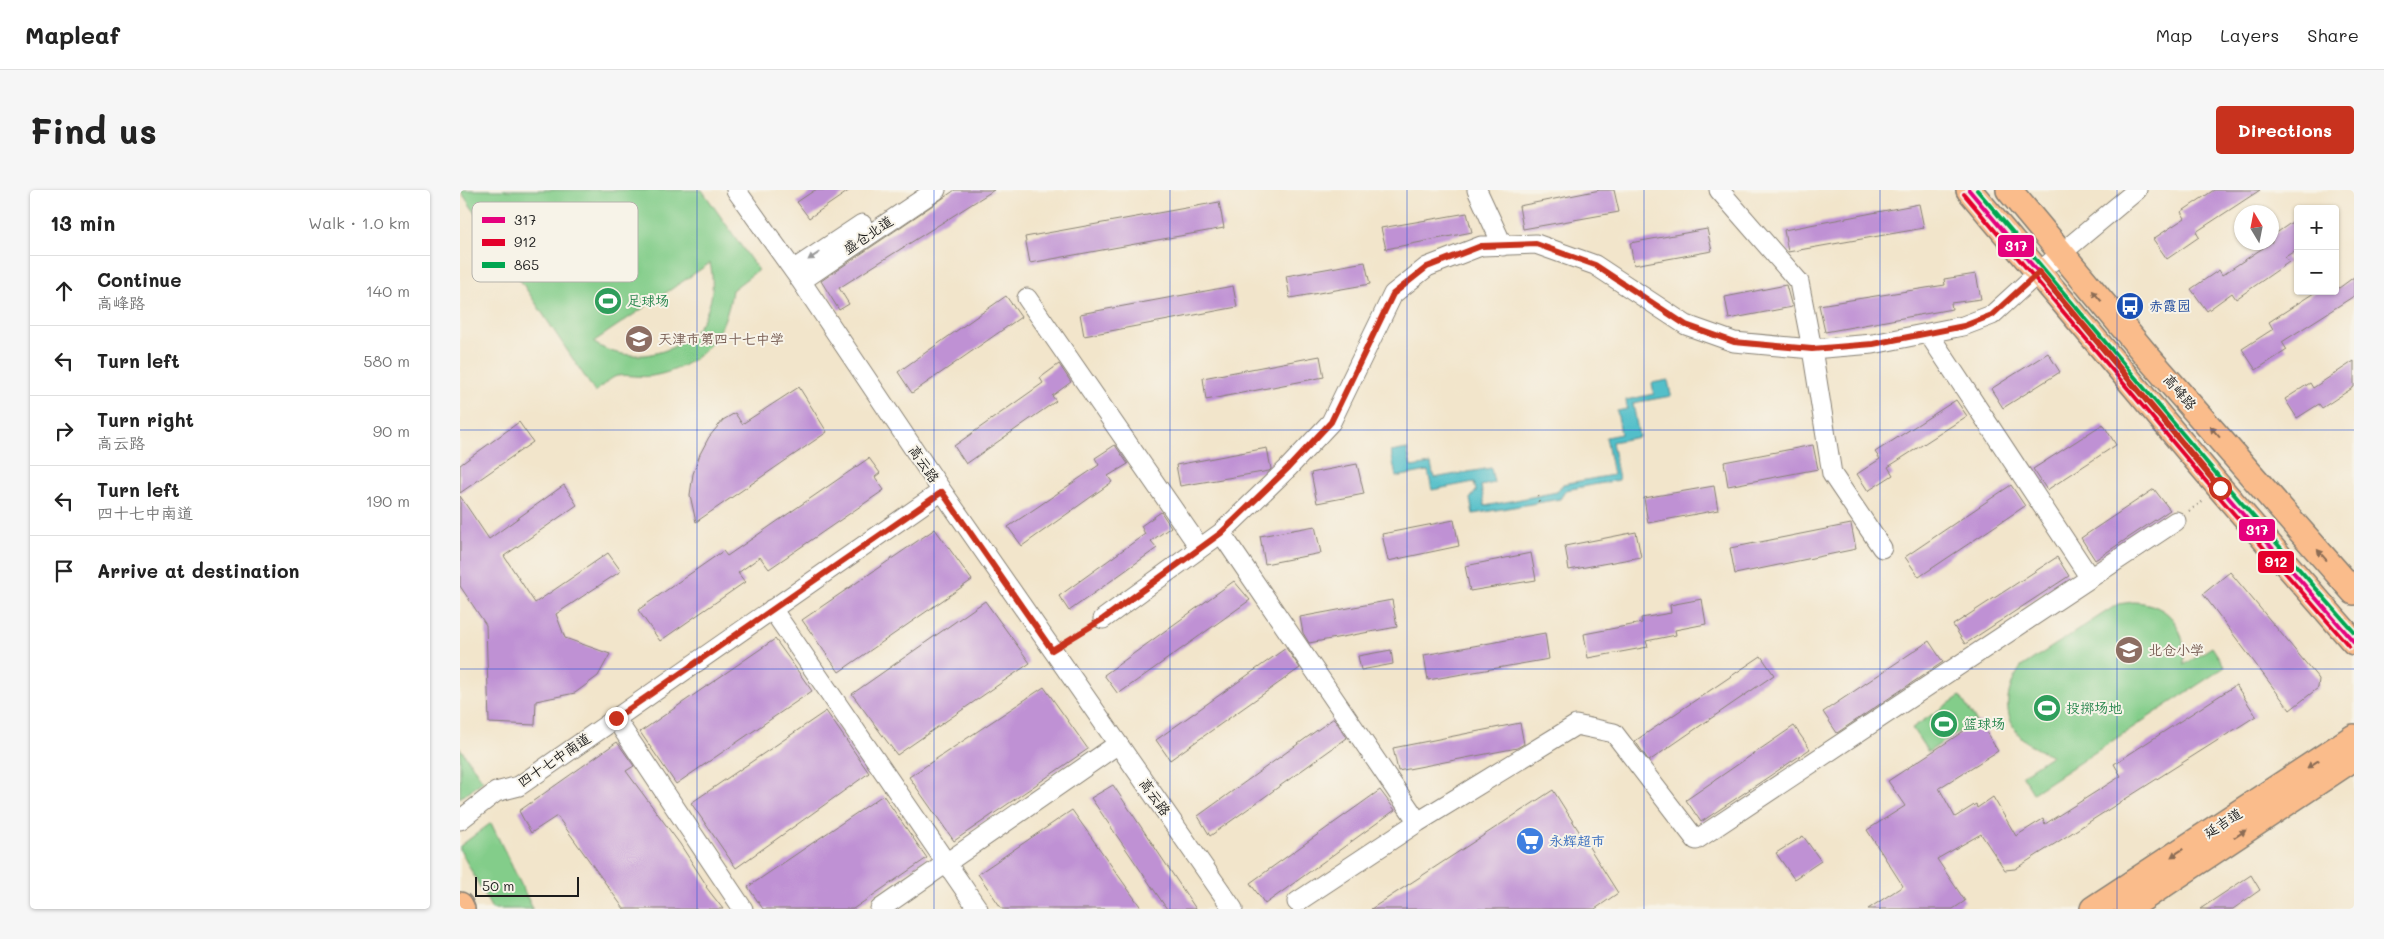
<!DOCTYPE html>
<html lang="en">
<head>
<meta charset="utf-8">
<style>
	:root { --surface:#fff; --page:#f6f6f6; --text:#222; --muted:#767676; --line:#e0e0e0; --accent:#c8321e }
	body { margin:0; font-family:Mali,"LXGW WenKai TC",sans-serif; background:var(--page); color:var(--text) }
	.controls { position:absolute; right:15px; top:15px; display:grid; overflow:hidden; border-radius:5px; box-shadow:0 1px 4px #0004 }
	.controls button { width:45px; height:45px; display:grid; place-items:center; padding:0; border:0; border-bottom:1px solid var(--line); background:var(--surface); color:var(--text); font:25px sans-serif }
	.compass { position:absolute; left:1774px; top:15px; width:45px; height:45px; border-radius:50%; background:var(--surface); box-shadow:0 1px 4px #0004; rotate:350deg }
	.scale { position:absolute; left:15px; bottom:12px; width:104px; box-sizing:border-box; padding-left:5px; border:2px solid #1c1c1c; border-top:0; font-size:14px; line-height:18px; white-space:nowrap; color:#1c1c1c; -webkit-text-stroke:4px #f7f3e8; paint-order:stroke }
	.stop { position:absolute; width:15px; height:15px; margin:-11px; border:4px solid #c8321e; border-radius:50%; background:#fff }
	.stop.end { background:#c8321e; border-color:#fff; box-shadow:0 1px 5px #0008 }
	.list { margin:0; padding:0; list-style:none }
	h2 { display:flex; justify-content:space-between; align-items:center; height:65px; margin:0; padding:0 20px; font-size:21px }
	h2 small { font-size:16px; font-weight:400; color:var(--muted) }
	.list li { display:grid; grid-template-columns:32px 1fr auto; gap:15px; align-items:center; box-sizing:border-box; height:70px; padding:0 20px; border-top:1px solid var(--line) }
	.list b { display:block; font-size:19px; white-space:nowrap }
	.list p { margin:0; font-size:16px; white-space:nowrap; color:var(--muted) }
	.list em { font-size:16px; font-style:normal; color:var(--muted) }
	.icon { flex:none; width:28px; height:28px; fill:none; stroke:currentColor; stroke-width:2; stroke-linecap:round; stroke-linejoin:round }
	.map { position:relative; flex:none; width:1894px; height:719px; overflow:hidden; border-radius:5px }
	header { display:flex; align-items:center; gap:30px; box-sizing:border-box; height:70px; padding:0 25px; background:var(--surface); border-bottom:1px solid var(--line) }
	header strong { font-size:24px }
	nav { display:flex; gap:28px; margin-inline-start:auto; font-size:18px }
	.intro { display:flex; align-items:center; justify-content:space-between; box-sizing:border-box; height:120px; padding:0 30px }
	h1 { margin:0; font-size:35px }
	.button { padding:12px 22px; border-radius:5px; background:var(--accent); color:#fff; font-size:18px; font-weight:700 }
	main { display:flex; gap:30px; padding:0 30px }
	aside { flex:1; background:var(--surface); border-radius:5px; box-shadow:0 1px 4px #0004 }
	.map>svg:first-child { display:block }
</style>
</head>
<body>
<header>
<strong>Mapleaf</strong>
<nav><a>Map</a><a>Layers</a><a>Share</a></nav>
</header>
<div class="intro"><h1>Find us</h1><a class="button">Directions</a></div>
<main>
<aside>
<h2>13 min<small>Walk · 1.0 km</small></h2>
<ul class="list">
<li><svg class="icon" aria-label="ahead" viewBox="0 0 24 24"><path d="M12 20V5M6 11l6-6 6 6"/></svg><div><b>Continue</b><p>高峰路</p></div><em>140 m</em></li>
<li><svg class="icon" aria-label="left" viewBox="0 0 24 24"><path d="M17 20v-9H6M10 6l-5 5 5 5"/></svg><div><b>Turn left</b></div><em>580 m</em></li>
<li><svg class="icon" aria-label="right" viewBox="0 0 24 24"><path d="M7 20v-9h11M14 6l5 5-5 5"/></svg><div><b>Turn right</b><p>高云路</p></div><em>90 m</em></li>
<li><svg class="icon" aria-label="left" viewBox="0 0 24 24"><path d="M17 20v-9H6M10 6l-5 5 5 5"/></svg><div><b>Turn left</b><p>四十七中南道</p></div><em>190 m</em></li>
<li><svg class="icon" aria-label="arrive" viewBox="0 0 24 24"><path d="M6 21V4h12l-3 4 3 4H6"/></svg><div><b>Arrive at destination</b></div></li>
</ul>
</aside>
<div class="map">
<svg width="1894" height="719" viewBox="0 0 1894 719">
	<rect width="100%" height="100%" fill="#f7f3e8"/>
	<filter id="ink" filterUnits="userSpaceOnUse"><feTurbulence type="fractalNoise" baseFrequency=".02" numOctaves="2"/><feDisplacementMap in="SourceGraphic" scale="10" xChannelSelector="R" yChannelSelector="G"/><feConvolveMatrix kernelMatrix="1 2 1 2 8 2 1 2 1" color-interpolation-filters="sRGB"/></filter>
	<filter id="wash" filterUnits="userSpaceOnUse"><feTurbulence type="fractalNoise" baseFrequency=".0096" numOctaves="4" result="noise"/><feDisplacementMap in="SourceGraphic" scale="20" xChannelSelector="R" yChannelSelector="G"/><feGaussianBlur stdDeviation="1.12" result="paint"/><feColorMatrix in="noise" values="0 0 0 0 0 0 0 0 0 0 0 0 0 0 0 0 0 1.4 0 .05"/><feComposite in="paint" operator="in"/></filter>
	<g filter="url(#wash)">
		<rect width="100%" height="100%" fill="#f2e5cb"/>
		<path fill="#83cd8a" stroke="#507453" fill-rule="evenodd" d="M0,0H242L298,80L272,100C266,146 239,178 192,186C181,188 168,184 157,186C150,188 141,197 135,202ZM250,73C261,121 233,160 184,165C166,166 148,163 133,152Z
			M1673,412C1711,413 1727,440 1724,475L1752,457L1765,477L1573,603L1562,585L1592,565C1550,552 1534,516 1561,477L1658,414Z
			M1500,506L1516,531L1468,562L1452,538Z
			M0,558L23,591L0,608Z
			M31,633L73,719H32L0,660V656Z"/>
		<path fill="#52bfc9" stroke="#376e72" d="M1208,190L1211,206L1173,213L1179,247L1152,252L1159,290L1106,300L1100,309L1013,324L1010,309L1016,301L1014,292L972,300L968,281L936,287L931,262L947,259L951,277L971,274L974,288L1031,278L1034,293L1021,296L1025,316L1097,302L1103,294L1153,285L1146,247L1161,244L1157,221L1167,219L1166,210L1194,204L1192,193Z"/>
		<g id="blocks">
			<path fill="#bf91d4" d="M355,0H390L349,28L337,12Z
				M495,0H534L379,98L389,114L379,120L361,91Z
				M1140,0H1154L1159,22L1063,39L1059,16Z
				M1754,0H1800L1736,42L1739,47L1707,69L1693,49L1725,28L1721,22Z
				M759,12L764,38L570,73L565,47Z
				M1459,14L1464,38L1328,62L1324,40Z
				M1007,23L1012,42L926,59L921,38Z
				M1838,28V59L1825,67L1829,72L1776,109L1772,103L1747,121L1731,99L1759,80L1762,85L1812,52V46Z
				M1247,39L1252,61L1174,75L1170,53Z
				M905,72L910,94L830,108L826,86Z
				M1516,84L1521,109L1491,113L1492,119L1365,142L1359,115L1485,95L1484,89Z
				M1894,87V106L1822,152L1827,160L1796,180L1782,159L1813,139L1809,132L1857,101H1875Z
				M1326,95L1332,117L1269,129L1265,107Z
				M773,96L777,117L624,146L620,124Z
				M546,106L561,127L452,203L438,182Z
				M1588,163L1600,182L1543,218L1531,199Z
				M860,166L864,187L746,210L743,188Z
				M1894,171V197L1862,218L1859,214L1837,228L1825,209L1850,193L1853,198Z
				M599,174L611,192L592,206L596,211L506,274L494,256L583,193L580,188Z
				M339,197L367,242L236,332L230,305L233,284L240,264L249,247L263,230L275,223L282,234Z
				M1496,210L1507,226L1428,277L1433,285L1408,301L1397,284L1420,269L1415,262Z
				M59,232L73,252L0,303V275Z
				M1643,234L1656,255L1587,300L1573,279Z
				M655,255L668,274L648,286L652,292L562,356L548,337L639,275L635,268Z
				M1353,255L1358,279L1268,296L1264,272Z
				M807,258L811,279L809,281L720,296L716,275Z
				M409,268L420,283L415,287L424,300L309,379L300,367L278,383L285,392L200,451L178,420L263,361L267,366Z
				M897,274L904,304L857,313L851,283Z
				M104,295L117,315L44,366L75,413L148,363L161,381L96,424L105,448L150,464L138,486L115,503L76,511L75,535L29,533L26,435L0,396V306L29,349Z
				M1551,295L1565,316L1459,387L1445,367Z
				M1254,296L1258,320L1188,333L1184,308Z
				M1694,299L1710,320L1635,370L1621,348Z
				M701,322L711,337L691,351L697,358L609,421L599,406L685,344L681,336Z
				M994,330L999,356L928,371L922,344Z
				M1391,334L1396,359L1275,384L1270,358Z
				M855,336L861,363L805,374L800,346Z
				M475,339L512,390L379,482L342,430Z
				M1176,342L1181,367L1109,380L1105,356Z
				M1071,363L1076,390L1010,401L1005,376Z
				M1597,367L1609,386L1505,454L1493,435Z
				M1770,382L1859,489L1858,498L1830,520L1743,404Z
				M774,391L790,410L658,504L644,485Z
				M1242,409L1246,434L1215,440L1216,445L1186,451L1188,457L1128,468L1124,444L1182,433L1181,428L1211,423L1210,415Z
				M932,410L937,437L849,453L843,443L840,427Z
				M525,411L570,473L437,565L392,504Z
				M1085,443L1089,469L968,490L964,465Z
				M315,449L352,501L216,594L180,542Z
				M1469,451L1483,472L1377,543L1363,522Z
				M826,458L840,478L710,570L696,550Z
				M931,460L933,474L901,480L898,466Z
				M1301,466L1314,485L1189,571L1175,551Z
				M1776,495L1796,526L1555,679L1545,680L1521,644L1477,669L1505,711L1493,719H1408L1443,696L1407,640L1445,616L1428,591L1519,531L1538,561L1479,598L1495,627L1516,614L1517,618L1533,607L1556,646L1583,629L1585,634L1661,586L1654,574Z
				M584,497L628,559L494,651L449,587Z
				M366,521L409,583L276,678L231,613Z
				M874,528L887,548L750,646L738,626Z
				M1060,533L1064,554L1057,558L938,581L933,558Z
				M1334,536L1350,559L1241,632L1226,610Z
				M157,552L174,576L166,581L220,654L247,696L246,697L263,719H164L97,626L71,643L59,621Z
				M653,595L736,719H707L631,608Z
				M920,600L935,620L805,714L790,693Z
				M1093,600L1158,703L1135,719H911Z
				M423,605L467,668L393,719H303L288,697Z
				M612,620L682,719H542L518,684Z
				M1343,646L1361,671L1334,689L1316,663Z
				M1791,685L1800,700L1773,719H1740Z"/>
		</g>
	</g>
	<g filter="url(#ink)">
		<use href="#blocks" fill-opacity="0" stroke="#878074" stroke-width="1"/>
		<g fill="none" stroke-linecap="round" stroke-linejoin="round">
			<defs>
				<path id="minor" d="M276,0L341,91L482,301L773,719
					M1017,0L1043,56
					M1259,0L1339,92L1352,159L1372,284L1422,358
					M333,80L402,34
					M341,91L476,0
					M567,108L740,358
					M1468,143L1630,388
					M761,343L958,632
					M312,419L518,719
					M643,429L761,343L828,278L871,232L933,104L967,77L1021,56L1076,54L1135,75L1226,135L1274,152L1352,159L1413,154L1503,136L1532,125L1579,82L1677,0
					M155,528L283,719
					M0,630L36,602L59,596L482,301
					M837,712L958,632L1116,535L1154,543L1236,650L1716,331
					M420,719L658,554"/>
				<path id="major" d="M1509,0L1760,298L1894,452
					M1549,0L1687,166L1894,402
					M0,715L2,719
					M1633,719L1894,547
					M1667,719L1894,568"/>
			</defs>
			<use href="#minor" stroke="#878074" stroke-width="21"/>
			<use href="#major" stroke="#878074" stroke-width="28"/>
			<path stroke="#878074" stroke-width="2.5" stroke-dasharray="1 4" stroke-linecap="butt" d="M1078,306L1079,312
				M1729,321L1745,310
				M606,451L631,436"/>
			<use href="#minor" stroke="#fff" stroke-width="19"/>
			<use href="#major" stroke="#fabc8b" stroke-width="25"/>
			<defs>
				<path id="bus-1" d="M1509,0L1760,298L1894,452"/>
				<path id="bus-2" d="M1504,4L1755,302L1889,456"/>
				<path id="bus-3" d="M1517,0L1765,294L1894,442"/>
			</defs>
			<use href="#bus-1" stroke="#f7f3e8" stroke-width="8"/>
			<use href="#bus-2" stroke="#f7f3e8" stroke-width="8"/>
			<use href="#bus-3" stroke="#f7f3e8" stroke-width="8"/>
			<use href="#bus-1" stroke="#e5007d" stroke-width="4"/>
			<use href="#bus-2" stroke="#e4002b" stroke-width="4"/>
			<use href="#bus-3" stroke="#00a651" stroke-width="4"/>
		</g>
		<defs><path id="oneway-solid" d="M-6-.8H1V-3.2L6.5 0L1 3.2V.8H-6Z" transform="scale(1.25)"/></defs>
		<use fill="#999" href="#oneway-solid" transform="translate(354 66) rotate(146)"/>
		<g fill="#8b6c54">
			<use href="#oneway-solid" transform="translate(1637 106) rotate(-130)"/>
			<use href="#oneway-solid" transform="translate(1755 242) rotate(-131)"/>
			<use href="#oneway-solid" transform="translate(1862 365) rotate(-131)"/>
			<use href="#oneway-solid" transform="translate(1853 574) rotate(147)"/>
			<use href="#oneway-solid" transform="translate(1780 644) rotate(-34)"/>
			<use href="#oneway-solid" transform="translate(1717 663) rotate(147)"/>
		</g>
	</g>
	<g fill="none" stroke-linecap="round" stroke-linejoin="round" filter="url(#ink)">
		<path stroke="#c8321e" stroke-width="6" d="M156,528L482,302L592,460L643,429L761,343L828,278L871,232L933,104L967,77L1021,56L1076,54L1135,75L1226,135L1274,152L1352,159L1413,154L1504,136L1532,125L1579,82L1760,298"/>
	</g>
	<path fill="none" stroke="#1d4ed8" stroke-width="1" stroke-opacity="0.55" d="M237,0V719M474,0V719M710,0V719M947,0V719M1184,0V719M1420,0V719M1657,0V719M0,240H1894M0,479H1894"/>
	<defs>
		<symbol id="stadium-disc" viewBox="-11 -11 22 22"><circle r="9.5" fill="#2e9e5b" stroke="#f7f3e8"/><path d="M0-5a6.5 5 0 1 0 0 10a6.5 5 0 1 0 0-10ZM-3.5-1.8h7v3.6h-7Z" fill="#fff"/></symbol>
		<symbol id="bus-disc" viewBox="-11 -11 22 22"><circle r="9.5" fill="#1a4fb4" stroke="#f7f3e8"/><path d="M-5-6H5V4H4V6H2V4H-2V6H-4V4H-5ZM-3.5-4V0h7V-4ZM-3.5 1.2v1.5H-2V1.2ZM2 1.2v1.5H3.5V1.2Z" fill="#fff"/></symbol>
		<symbol id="school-disc" viewBox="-11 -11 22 22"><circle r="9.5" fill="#8d6e63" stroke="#f7f3e8"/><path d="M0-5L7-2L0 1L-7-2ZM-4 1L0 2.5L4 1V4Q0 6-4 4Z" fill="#fff"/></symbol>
		<symbol id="supermarket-disc" viewBox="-11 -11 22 22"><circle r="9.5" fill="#3f7fe0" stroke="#f7f3e8"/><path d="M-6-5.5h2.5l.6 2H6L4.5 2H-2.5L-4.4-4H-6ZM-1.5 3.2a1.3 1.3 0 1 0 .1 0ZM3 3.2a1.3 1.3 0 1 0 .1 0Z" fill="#fff"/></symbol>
	</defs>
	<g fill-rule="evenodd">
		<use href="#stadium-disc" x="132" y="95" width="32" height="32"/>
		<use href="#bus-disc" x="1654" y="100" width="32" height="32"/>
		<use href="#school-disc" x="163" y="133" width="32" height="32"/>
		<use href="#school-disc" x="1653" y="444" width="32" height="32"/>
		<use href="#stadium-disc" x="1571" y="502" width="32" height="32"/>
		<use href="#stadium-disc" x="1468" y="518" width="32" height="32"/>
		<use href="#supermarket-disc" x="1054" y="635" width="32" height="32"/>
	</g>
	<g text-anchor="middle" stroke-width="4" stroke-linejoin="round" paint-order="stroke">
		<g font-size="14" fill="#1c1c1c" stroke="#f7f3e8">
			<text transform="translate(408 45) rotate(-34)" y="5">盛仓北道</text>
			<text transform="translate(1720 202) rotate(49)" y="5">高峰路</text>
			<text transform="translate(464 274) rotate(56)" y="5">高云路</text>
			<text transform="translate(94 570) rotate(-34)" y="5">四十七中南道</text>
			<text transform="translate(695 607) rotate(55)" y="5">高云路</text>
			<text transform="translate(1763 633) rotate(-33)" y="5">延吉道</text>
		</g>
		<g font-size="14" fill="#27864d" stroke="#f7f3e8" text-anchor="start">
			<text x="167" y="116">足球场</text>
			<text x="1606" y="523">投掷场地</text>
			<text x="1503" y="539">篮球场</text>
		</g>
		<g font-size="14" fill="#164399" stroke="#f7f3e8" text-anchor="start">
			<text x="1689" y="121">赤霞园</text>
		</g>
		<g font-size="14" fill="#785e54" stroke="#f7f3e8" text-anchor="start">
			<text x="198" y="154">天津市第四十七中学</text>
			<text x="1688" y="465">北仓小学</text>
		</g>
		<g font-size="14" fill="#366cbe" stroke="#f7f3e8" text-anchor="start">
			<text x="1089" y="656">永辉超市</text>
		</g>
	</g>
	<rect x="12" y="12" width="166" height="80" rx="8" fill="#f7f3e8" stroke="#b5b2ab" stroke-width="1"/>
	<rect x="22" y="27" width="23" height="6" fill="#e5007d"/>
	<rect x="22" y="49" width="23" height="7" fill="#e4002b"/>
	<rect x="22" y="72" width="23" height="6" fill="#00a651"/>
	<g font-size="14" fill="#1c1c1c">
		<text x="54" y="35">317</text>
		<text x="54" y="57">912</text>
		<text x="54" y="80">865</text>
	</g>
	<g stroke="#f7f3e8" stroke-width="2">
		<rect x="1537" y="44" width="38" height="24" rx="5" fill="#e5007d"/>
		<rect x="1778" y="328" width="38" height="24" rx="5" fill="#e5007d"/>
		<rect x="1797" y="360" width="38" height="24" rx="5" fill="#e4002b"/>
	</g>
	<g font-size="14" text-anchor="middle" font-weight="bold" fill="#fff">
		<text x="1556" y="61">317</text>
		<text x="1797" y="345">317</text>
		<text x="1816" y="377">912</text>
	</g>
</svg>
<div class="controls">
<button>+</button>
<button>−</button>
</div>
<svg class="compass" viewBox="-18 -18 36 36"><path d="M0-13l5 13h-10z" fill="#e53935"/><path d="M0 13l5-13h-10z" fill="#767676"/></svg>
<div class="scale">50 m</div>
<div class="stop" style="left:1760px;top:298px"></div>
<div class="stop end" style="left:156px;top:528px"></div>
</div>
</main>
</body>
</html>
